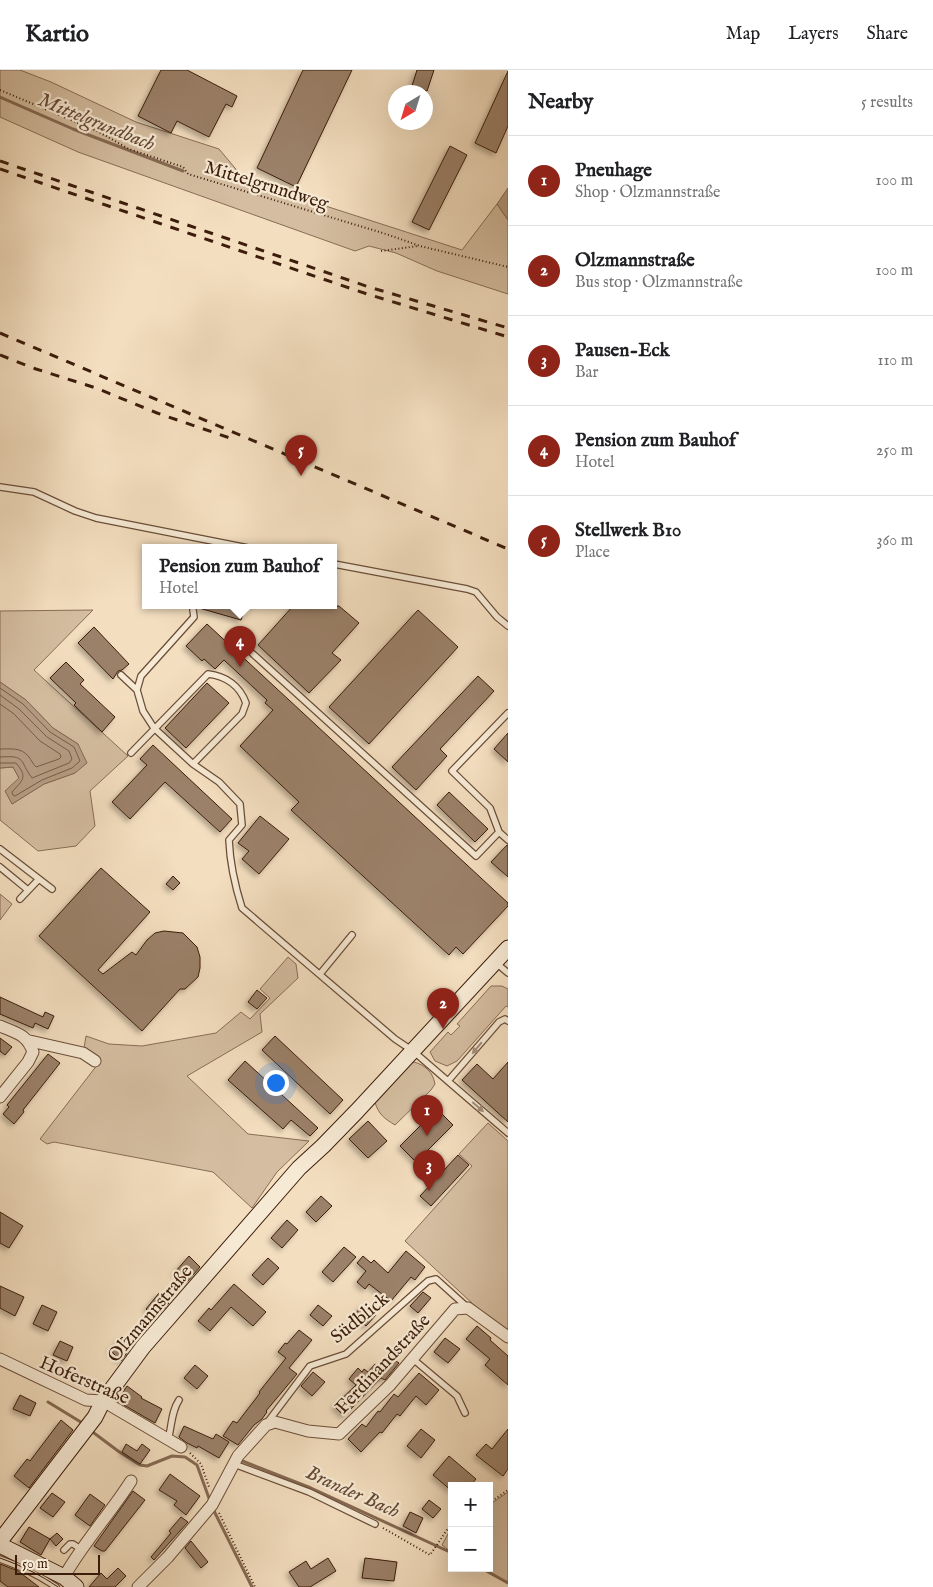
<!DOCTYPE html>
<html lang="en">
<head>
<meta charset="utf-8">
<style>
	:root { --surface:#fff; --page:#f2f2f2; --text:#202124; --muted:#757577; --line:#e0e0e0; --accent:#8f2418 }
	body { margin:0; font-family:"IM FELL English",serif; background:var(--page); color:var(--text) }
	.controls { position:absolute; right:15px; bottom:15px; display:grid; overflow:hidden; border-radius:0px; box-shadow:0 5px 20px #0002 }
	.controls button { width:45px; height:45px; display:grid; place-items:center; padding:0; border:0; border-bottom:1px solid var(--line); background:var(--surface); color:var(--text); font:25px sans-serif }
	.compass { position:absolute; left:388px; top:15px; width:45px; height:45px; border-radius:50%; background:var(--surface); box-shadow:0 5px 20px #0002; rotate:218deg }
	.scale { position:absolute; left:15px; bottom:12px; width:85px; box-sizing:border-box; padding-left:5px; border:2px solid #3c1d0b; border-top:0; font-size:14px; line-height:18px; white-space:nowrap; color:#3c1d0b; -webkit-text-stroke:4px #f7ead5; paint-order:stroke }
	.you { position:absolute; left:275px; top:1012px; width:18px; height:18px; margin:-12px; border:4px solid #fff; border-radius:50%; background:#1a73e8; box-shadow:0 0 0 8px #1a73e833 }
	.badge { display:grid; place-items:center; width:32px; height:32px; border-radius:50%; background:var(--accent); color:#fff; font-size:16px; font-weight:700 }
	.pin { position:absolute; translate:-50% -41px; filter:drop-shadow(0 1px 2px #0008) }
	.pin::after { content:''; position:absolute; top:26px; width:18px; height:15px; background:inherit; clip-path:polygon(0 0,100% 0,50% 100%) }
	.popup { position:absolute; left:142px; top:474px; width:195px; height:65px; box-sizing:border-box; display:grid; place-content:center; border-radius:0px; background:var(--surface); filter:drop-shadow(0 1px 4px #0005); font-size:16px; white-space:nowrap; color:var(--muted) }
	.popup b { font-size:19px; color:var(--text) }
	.popup::after { content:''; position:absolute; left:50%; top:100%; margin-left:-10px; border:10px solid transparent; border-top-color:var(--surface) }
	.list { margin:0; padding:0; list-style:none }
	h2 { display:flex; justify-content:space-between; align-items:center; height:65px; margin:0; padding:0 20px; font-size:21px }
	h2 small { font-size:16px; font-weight:400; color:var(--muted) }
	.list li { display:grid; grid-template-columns:32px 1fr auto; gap:15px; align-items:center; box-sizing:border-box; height:90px; padding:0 20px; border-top:1px solid var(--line) }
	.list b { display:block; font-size:19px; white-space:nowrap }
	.list p { margin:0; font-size:16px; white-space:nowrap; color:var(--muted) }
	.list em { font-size:16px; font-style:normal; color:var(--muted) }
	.map { position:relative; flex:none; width:508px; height:1517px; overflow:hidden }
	header { display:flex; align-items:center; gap:30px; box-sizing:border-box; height:70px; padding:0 25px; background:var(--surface); border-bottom:1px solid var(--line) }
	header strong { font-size:24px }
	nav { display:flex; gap:28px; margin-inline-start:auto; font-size:18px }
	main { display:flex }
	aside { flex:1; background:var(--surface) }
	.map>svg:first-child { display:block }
</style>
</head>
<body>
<header>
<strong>Kartio</strong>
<nav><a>Map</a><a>Layers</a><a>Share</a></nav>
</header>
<main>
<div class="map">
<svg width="508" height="1517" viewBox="0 0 508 1517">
	<defs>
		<filter id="shadow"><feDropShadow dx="-3" dy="3" stdDeviation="2.5" flood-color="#0004"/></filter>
	</defs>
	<rect width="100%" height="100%" fill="#f3debf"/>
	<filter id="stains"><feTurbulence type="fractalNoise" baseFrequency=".004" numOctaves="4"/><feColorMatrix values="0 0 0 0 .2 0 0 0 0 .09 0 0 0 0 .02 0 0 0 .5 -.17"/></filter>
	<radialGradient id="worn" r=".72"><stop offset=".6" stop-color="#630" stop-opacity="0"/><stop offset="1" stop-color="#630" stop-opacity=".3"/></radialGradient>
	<path fill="#d4bda0" stroke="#886d56" d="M0,0H20L51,12L136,52L219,79L245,110L462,180L497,134L508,150V224L437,201L396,183L369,176L355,181L78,82L0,47Z
		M93,540L34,600L128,686L90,721L95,756L76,776L38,781L0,750V698L13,697L19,708L12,734L44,714L75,703L78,674L53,658L26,630L0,612V541Z
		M0,824L12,834L0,850Z
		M288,887L296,894L298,908L260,944L262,962L187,1006L248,1064L309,1071L277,1102L252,1138L213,1102L54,1072L47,1074L40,1069L101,990L84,978L86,966L109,974L142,976L216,963L241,942L250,949L270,928L260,919Z
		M491,916H502L508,919V937L506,936L457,991L447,996L435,991L430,982L448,962L451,965L460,956L457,954Z
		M414,992C425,995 433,1002 435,1014L431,1020L395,1055C385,1049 378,1044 375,1032L408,995Z
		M488,1053L508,1071V1263L487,1247L405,1171L472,1096L459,1084Z
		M508,1422V1513L481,1498H489V1435Z
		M452,1460V1483L442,1475L449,1462Z"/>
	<path fill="#b59c82" stroke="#856952" d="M508,118V150L497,134Z
		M0,612L26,630L53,658L78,674L87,693L75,703L44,714L12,734L5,721L19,708L13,697L0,698Z"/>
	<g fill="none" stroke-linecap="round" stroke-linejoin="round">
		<path stroke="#785c46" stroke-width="1" d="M0,618L23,634L50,662L74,677L80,691L72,698L42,710L15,726L13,725L12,722C23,710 28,707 16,693H0
			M0,625L19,639L47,667L69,681L72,689L69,693L32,708C19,691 27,685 0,687
			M0,634L14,644L40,671L60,684L61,687L59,689L36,697C33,694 31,690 29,687C21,677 11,679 0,679"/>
		<path stroke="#856952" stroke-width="3" d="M0,27L73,59L183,101
			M48,1332L84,1354
			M90,1360L118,1381L140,1395L147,1396L172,1386L185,1387L197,1395L210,1431
			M240,1390L311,1418L452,1483
			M213,1439L252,1517
			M481,1498L508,1513"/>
	</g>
	<path fill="#9b8169" stroke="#3c1d0b" filter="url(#shadow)" d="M161,0H187L237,26L232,37L226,34L209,67L177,51L171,63L138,46Z
		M303,0H352L296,117L257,98Z
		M417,0H434L427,21L412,16Z
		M508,1V56L496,83L475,73Z
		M450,76L467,85L429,160L412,152Z
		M199,536H246L241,550L199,538Z
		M293,536H339L359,553L332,583L341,590L309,623L258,575Z
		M418,540L458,577L369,674L329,637Z
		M207,554L508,833V836L463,884L456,877L449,885L291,740L299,732L240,676L273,640L265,633L267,630L224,590L215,599L204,589L202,591L186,576Z
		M94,557L129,594L122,600L118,601L113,609L78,573Z
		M66,592L84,610L80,614L115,647L102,662L74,635L76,633L50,608Z
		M478,606L494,621L440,679L447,686L416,720L392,697Z
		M207,613L229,633L186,678L165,658Z
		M508,663V692L494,679Z
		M153,675L232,749L220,762L165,712L130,749L112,732L147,695L140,689Z
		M449,722L488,759L475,772L437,735Z
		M260,746L289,769L259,804L242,789L249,781L238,773Z
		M507,775H508V807L491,792Z
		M101,798L150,842L98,900L103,904L132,882L136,885L147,870L155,863L164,861L183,863L197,877L200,887V898L198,907L185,919H180L142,961L39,866Z
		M173,806L180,813L173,820L166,814Z
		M257,920L267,928L257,939L248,932Z
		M0,927L43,947L45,942L54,946L48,959L35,953L33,958L0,944Z
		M275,966L343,1030L330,1044L262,980Z
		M0,968L12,977L5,985L0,981Z
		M48,984L60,993L23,1040L24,1042L14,1054L3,1044L9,1037L7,1035Z
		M245,991L318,1058L310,1066L291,1050L283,1059L228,1010Z
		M508,992V1052L462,1010L477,994L493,1009Z
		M437,1039L453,1055L416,1092L400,1076Z
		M368,1051L387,1071L368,1088L349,1069Z
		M458,1085L469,1095L431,1136L420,1126Z
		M321,1126L332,1136L316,1152L306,1142Z
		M0,1142L23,1156L9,1178L0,1173Z
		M287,1150L298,1160L282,1178L271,1168Z
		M344,1177L356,1187L333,1212L322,1202Z
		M406,1181L425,1197L415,1210L411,1207L391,1231L369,1214L365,1219L357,1212L366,1201L357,1193L363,1186L371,1193L374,1190L388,1203Z
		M189,1186L200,1197L187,1212L175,1202Z
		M268,1188L279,1198L263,1215L252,1205Z
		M234,1214L266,1242L253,1256L231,1237L210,1261L198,1251L209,1238L211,1240Z
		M0,1216L24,1227L15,1246L0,1238Z
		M423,1222L431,1228L418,1243L410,1236Z
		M159,1223L169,1233L156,1248L146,1239Z
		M364,1234L376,1245L366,1256L354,1245Z
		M42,1235L57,1242L48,1261L33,1254Z
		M318,1235L332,1246L323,1256L310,1245Z
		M477,1256L491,1268L490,1270L508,1286V1315L485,1295L490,1289L466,1269Z
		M299,1260L312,1270L289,1298L297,1304L266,1341L267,1342L262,1349L254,1355L238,1375L223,1366L233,1351L237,1353L260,1323L259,1322L286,1288L278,1282L285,1273L287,1274Z
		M122,1267L132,1276L121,1291L110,1280Z
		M445,1268L460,1279L448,1293L434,1282Z
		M60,1271L73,1277L67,1291L53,1285Z
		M393,1289L399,1293L385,1310L381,1308L344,1346L334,1336L356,1315L349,1309L358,1298L362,1302L364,1299L368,1302L375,1294L384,1301Z
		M195,1295L208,1306L197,1319L184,1308Z
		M313,1302L325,1312L312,1326L301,1316Z
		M419,1303L439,1320L426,1335L416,1326L400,1346L397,1344L382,1363L380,1362L361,1382L348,1369L362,1354L366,1357L378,1341L380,1342L394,1324L398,1327Z
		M127,1316L142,1327L141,1328L162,1339L155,1353L117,1331Z
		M20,1325L36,1333L30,1346L13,1339Z
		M61,1350L73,1360L29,1418L14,1406L27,1389L30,1391Z
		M184,1356L213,1369L216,1364L229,1372L219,1388L198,1376L197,1378L187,1373L179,1367Z
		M421,1359L435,1370L421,1388L407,1376Z
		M508,1359V1399L503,1406L476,1385L486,1374L492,1379Z
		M126,1374L137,1381L142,1374L150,1380L140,1394L122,1382Z
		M449,1386L476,1409L470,1416H452V1421L433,1405Z
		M170,1404L200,1426L186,1445L174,1435L177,1431L159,1420Z
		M133,1421L145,1430L105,1481H102L94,1476Z
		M52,1423L65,1432L53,1447L40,1438Z
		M90,1424L105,1435L90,1456L75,1445Z
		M429,1430L441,1439L433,1448L422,1439Z
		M410,1442L423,1448L416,1463L403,1456Z
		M181,1447L188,1452L154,1490L151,1487L171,1463L169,1461Z
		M29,1457L50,1469L41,1485L20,1472Z
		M57,1463L63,1469L56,1476L50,1469Z
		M191,1471L208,1492L201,1498L185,1478Z
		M328,1488L336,1501L310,1517H299L289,1502L306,1491L311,1499Z
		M365,1488L397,1492L394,1511L362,1508Z
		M0,1494L18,1501L39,1517H8L0,1511Z
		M118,1498L126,1506L115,1517H89L101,1503L107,1509Z"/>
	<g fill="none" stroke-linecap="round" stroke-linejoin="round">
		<defs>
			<path id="service" d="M0,417L34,422L75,441L96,448L248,478
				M334,494L467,519L476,522L497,547L508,556
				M193,540L194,547L141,606L137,620L143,641L154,658L193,694L219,712L240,734L242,755L229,770C230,793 235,816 242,838L395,969L413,981L508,1063
				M253,584L476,786L499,762
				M121,605L137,620
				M508,643L452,701L490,738L499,762L508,770
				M131,683L208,604C226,606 240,616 246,633L242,644L193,694
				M0,779L52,819
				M0,797L28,820
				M20,829L39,809
				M495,892L508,903
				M320,904L352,865
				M448,1011L499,952L505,949L508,951
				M413,1289L457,1326L465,1343
				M267,1353L310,1296L346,1284L428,1211L436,1209L467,1237
				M168,1370C172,1356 171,1342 179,1330
				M234,1394L309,1422L375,1454
				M64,1480L70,1474H73L82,1480
				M0,1489C20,1496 39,1505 56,1517"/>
			<path id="minor" d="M0,956C16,963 27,964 33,982L28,992L0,1027
				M30,971L83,983L95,991
				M0,1289L86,1330L103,1331L181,1377
				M64,1507C83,1473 110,1444 131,1411
				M138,1517L168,1487L212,1435L238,1386L266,1355L275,1352L308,1361L339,1364L390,1315L455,1239L468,1238L508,1267"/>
			<path id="secondary" d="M0,1471L95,1347L103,1331L143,1277L299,1098L323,1076L357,1041L508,878
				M0,1475L64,1507L76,1517"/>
		</defs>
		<use href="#service" stroke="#6a4d38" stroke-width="8"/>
		<use href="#minor" stroke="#6a4d38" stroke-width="13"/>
		<use href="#secondary" stroke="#3c1d0b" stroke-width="17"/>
		<path stroke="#3c1d0b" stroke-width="2" stroke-dasharray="1 2.5" stroke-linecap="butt" d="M0,20L97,61L129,79L183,97L188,104L386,164L420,176L508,197
			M381,181L418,176
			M190,1383L201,1394L209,1417
			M489,1433L508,1420
			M219,1443L255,1517
			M383,1458L430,1485L447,1460L452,1457"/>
		<use href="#service" stroke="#f7ead5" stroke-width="5.5"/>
		<use href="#minor" stroke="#f7ead5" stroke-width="11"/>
		<use href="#secondary" stroke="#f7ead5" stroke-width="15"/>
		<path stroke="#3c1d0b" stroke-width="1" d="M0,1488C22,1496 39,1504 58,1517"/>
		<path stroke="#3c1d0b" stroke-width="3" stroke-dasharray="9 9" stroke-linecap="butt" d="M0,91L369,217L508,258
			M0,99L367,224L508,267
			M0,263L508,479
			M0,285L36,299L96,318L157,343L230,368"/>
	</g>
	<defs><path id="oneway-solid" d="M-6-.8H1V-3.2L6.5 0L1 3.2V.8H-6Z" transform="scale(1.25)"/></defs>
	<g fill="#a38e7a">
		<use href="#oneway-solid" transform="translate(477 978) rotate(130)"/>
		<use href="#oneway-solid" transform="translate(478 1037) rotate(41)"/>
	</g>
	<g text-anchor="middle" stroke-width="4.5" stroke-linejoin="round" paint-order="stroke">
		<g font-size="19" fill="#3c1d0b" stroke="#f7ead5">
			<text transform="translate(267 114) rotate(17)" y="7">Mittelgrundweg</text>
			<text transform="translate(149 1243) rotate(-50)" y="7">Olzmannstraße</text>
			<text transform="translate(359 1247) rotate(-39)" y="7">Südblick</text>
			<text transform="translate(382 1293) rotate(-47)" y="7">Ferdinandstraße</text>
			<text transform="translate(85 1309) rotate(23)" y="7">Hoferstraße</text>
		</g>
		<g font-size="20" font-style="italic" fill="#664935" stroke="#f7ead5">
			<text transform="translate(97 51) rotate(22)" y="7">Mittelgrundbach</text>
			<text transform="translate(353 1421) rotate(24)" y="7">Brander Bach</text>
		</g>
	</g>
	<rect width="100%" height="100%" filter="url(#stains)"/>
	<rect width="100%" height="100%" fill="url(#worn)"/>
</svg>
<div class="controls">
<button>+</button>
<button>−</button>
</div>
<svg class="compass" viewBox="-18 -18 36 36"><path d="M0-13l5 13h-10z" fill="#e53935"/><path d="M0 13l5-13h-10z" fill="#757577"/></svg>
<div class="scale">50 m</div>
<div class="you"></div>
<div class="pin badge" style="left:427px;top:1066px">1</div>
<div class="pin badge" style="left:443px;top:959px">2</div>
<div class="pin badge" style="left:429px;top:1121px">3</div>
<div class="pin badge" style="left:240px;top:597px">4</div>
<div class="popup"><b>Pension zum Bauhof</b>Hotel</div>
<div class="pin badge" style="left:301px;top:406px">5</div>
</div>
<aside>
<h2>Nearby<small>5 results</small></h2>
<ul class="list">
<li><span class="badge">1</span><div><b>Pneuhage</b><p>Shop · Olzmannstraße</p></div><em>100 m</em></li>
<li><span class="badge">2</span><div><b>Olzmannstraße</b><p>Bus stop · Olzmannstraße</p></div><em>100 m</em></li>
<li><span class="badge">3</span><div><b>Pausen-Eck</b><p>Bar</p></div><em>110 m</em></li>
<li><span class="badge">4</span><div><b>Pension zum Bauhof</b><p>Hotel</p></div><em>250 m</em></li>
<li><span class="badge">5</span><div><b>Stellwerk B10</b><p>Place</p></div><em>360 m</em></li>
</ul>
</aside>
</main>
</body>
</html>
